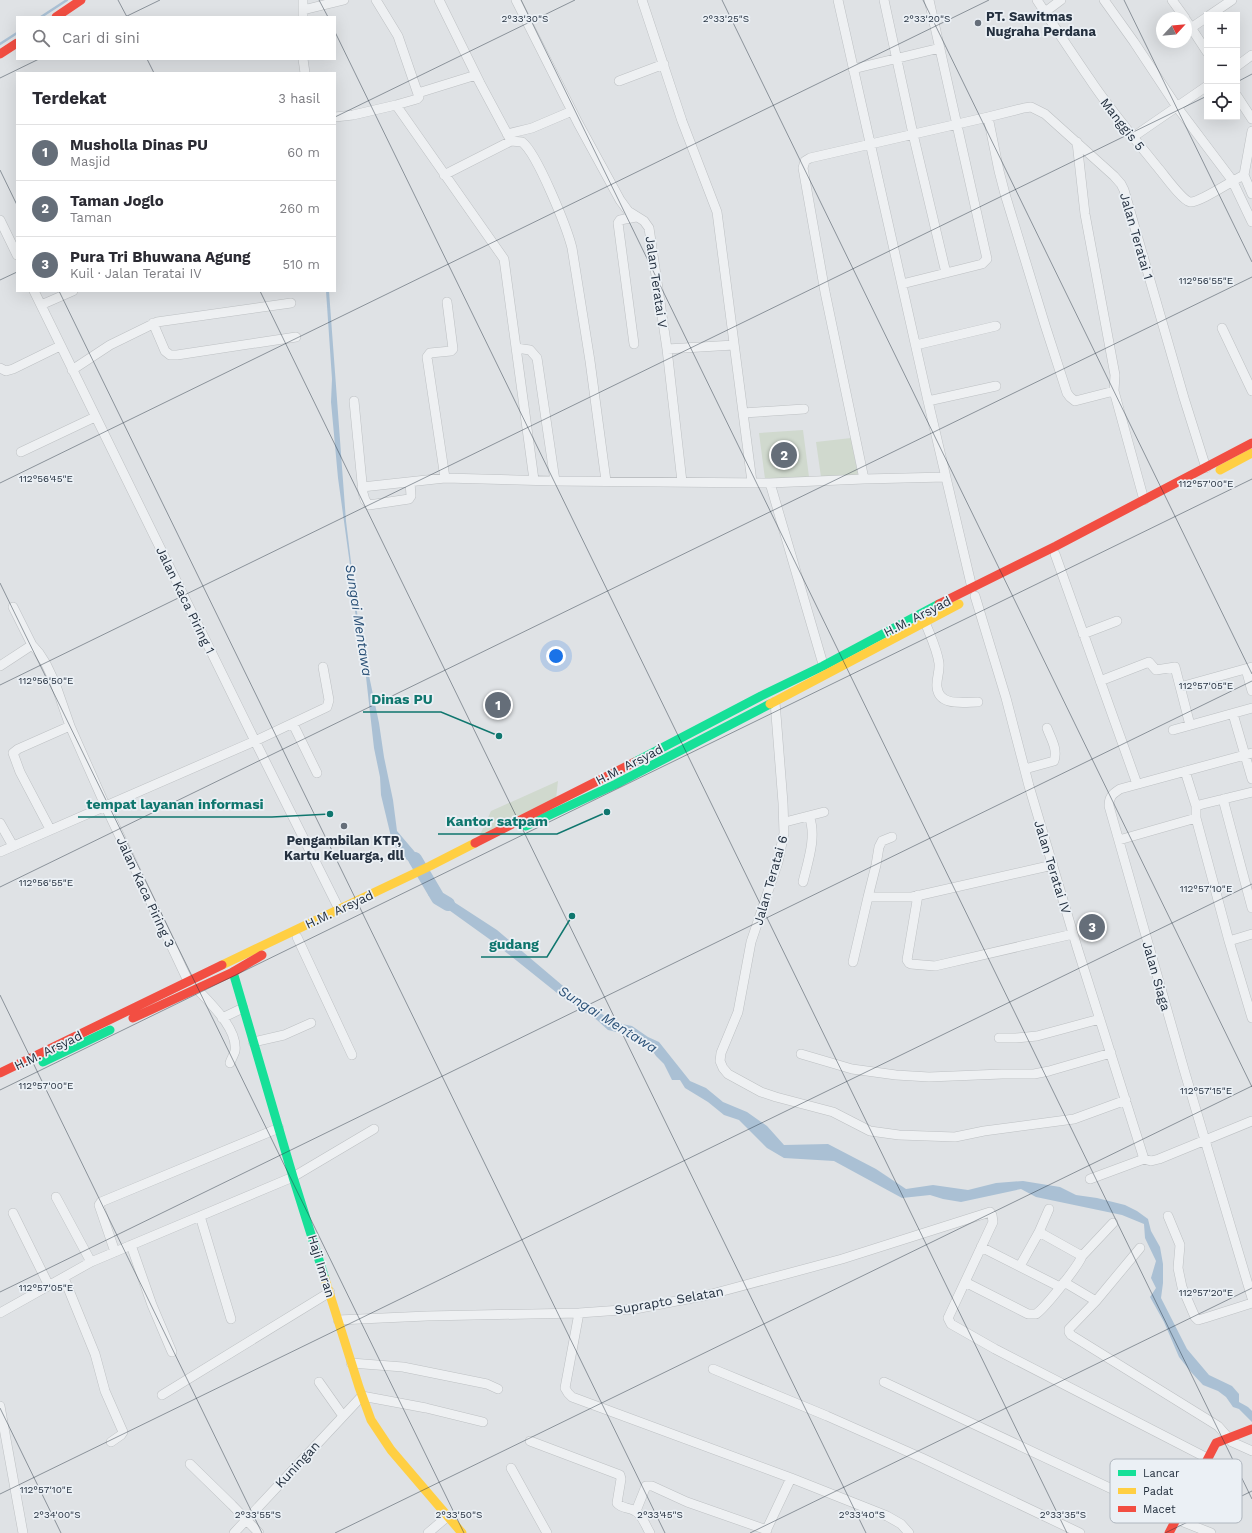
<!DOCTYPE html>
<html lang="id">
<head>
<meta charset="utf-8">
<style>
	:root { --surface:#fff; --page:#f2f2f3; --text:#2b2b33; --muted:#7c7c81; --line:#e1e1e2; --accent:#656e79 }
	body { margin:0; font-family:"Work Sans",sans-serif; background:var(--page); color:var(--text) }
	.controls { position:absolute; right:12px; top:12px; display:grid; overflow:hidden; border-radius:0px; box-shadow:0 4px 16px #0002 }
	.controls button { width:36px; height:36px; display:grid; place-items:center; padding:0; border:0; border-bottom:1px solid var(--line); background:var(--surface); color:var(--text); font:20px sans-serif }
	.compass { position:absolute; left:1156px; top:12px; width:36px; height:36px; border-radius:50%; background:var(--surface); box-shadow:0 4px 16px #0002; rotate:64deg }
	.you { position:absolute; left:556px; top:656px; width:14px; height:14px; margin:-10px; border:3px solid #fff; border-radius:50%; background:#1a73e8; box-shadow:0 0 0 6px #1a73e833 }
	.badge { display:grid; place-items:center; width:26px; height:26px; border-radius:50%; background:var(--accent); color:#fff; font-size:13px; font-weight:700 }
	.pin { position:absolute; translate:-50% -50%; border:2px solid #fff; box-shadow:0 1px 4px #0006 }
	.list { margin:0; padding:0; list-style:none }
	h2 { display:flex; justify-content:space-between; align-items:center; height:52px; margin:0; padding:0 16px; font-size:17px }
	h2 small { font-size:13px; font-weight:400; color:var(--muted) }
	.list li { display:grid; grid-template-columns:26px 1fr auto; gap:12px; align-items:center; box-sizing:border-box; height:56px; padding:0 16px; border-top:1px solid var(--line) }
	.list b { display:block; font-size:15px; white-space:nowrap }
	.list p { margin:0; font-size:13px; white-space:nowrap; color:var(--muted) }
	.list em { font-size:13px; font-style:normal; color:var(--muted) }
	.icon { flex:none; width:22px; height:22px; fill:none; stroke:currentColor; stroke-width:2; stroke-linecap:round; stroke-linejoin:round }
	.map { position:relative; flex:none; width:1252px; height:1533px; overflow:hidden }
	.search { position:absolute; background:var(--surface); box-shadow:0 4px 16px #0002; left:16px; top:16px; width:320px; height:44px; display:flex; align-items:center; gap:10px; box-sizing:border-box; padding:0 14px; border-radius:0px; color:var(--muted); font-size:15px }
	.panel { position:absolute; background:var(--surface); box-shadow:0 4px 16px #0002; left:16px; top:72px; width:320px; height:220px; border-radius:0px }
	.map>svg:first-child { display:block }
</style>
</head>
<body>
<div class="map">
<svg width="1252" height="1533" viewBox="0 0 1252 1533">
	<rect width="100%" height="100%" fill="#dfe2e5"/>
	<path fill="#d0d9ce" d="M803,430L809,477L765,479L759,433Z
		M851,438L858,475L821,477L816,442Z
		M558,781L556,799L479,837L491,811Z"/>
	<path fill="#aac0d4" d="M326,291H329L346,521L359,628L379,723L384,757L393,800L397,831L426,865L415,870L411,863L401,855L392,841L381,795L380,777L374,748L365,668L353,600L351,572L338,478L331,402L332,379Z
		M437,891L497,930L569,991L590,1007L617,1023L632,1026L648,1037L659,1042L690,1081L706,1088L723,1102L747,1112L767,1126L784,1145L828,1144L876,1169L906,1189L933,1185L968,1190L996,1183L1023,1181L1060,1187L1076,1195L1097,1198L1125,1205L1137,1211L1148,1219L1151,1231L1160,1247L1163,1264V1283L1161,1298L1187,1349L1209,1375L1232,1386L1239,1394V1402L1248,1407L1252,1411V1422L1239,1409L1233,1407L1226,1397L1218,1391L1203,1385L1191,1372L1179,1357L1164,1322L1150,1297L1156,1288L1151,1278L1156,1261L1145,1238L1144,1224L1122,1215L1036,1197L1021,1189L961,1202L943,1199L930,1195L902,1198L834,1161L784,1158L767,1148L739,1120L724,1115L708,1102L685,1088L680,1080H672L664,1064L656,1056L650,1047L625,1034L608,1030L597,1020L562,997L492,941L428,895Z"/>
	<g fill="none" stroke-linecap="round" stroke-linejoin="round">
		<path stroke="#aac0d4" stroke-width="2.5" d="M41,17L67,0
			M0,44L17,33"/>
		<path stroke="#aac0d4" stroke-width="14" d="M415,859L438,898L448,904"/>
		<defs>
			<path id="street" d="M376,0L398,36L419,97L417,99L396,105L504,259L534,480
				M439,0L480,83L511,141L522,142C537,153 567,228 572,248L590,361L606,481
				M516,0L578,123L620,200L628,211L644,221L649,228L667,349L682,482
				M642,0L682,121L717,212L752,482
				M838,0L928,401L972,588
				M884,0L913,134L946,273
				M1037,0C1054,26 1071,52 1089,78C1110,110 1135,139 1159,169C1165,176 1182,200 1190,202C1199,203 1233,180 1244,175
				M1104,0L1134,42L1177,107L1232,180L1252,222
				M1172,0L1185,18
				M303,10L344,0
				M1045,12L1061,0
				M1210,15L1232,0
				M303,17V0
				M1186,20L1207,52
				M1191,28L1207,17
				M303,59L305,73
				M1237,66L1252,55
				M853,69L940,48
				M619,81L664,64
				M418,93L476,75
				M1237,96L1252,119
				M335,117L353,115L396,105
				M988,117L999,171L1005,194L1045,325L1067,393L1070,397L1075,401L1114,391
				M1252,131L1244,175L1252,194
				M507,134L532,128L572,111
				M1133,137L1207,86
				M1077,142L1085,214L1115,375L1114,391L1144,500
				M444,175L511,141
				M0,220L17,255
				M902,284L982,264L987,259L929,0
				M34,291L255,741L339,909
				M41,305L73,291
				M153,323L165,351L170,355H177L296,337
				M1222,328L1252,391
				M634,344L618,223L620,220L636,217
				M916,345L996,326
				M516,348L530,350L537,358L555,481
				M667,349L734,345
				M0,368L6,371L13,369L60,346
				M72,370L110,345L157,322L291,303
				M354,401L363,493L365,500L369,505L409,499L411,496L410,482
				M928,401L996,386
				M743,413L804,409
				M21,452L95,417
				M445,478L427,357L430,353L451,351L453,349L447,302
				M864,479L825,292L803,168L805,161L810,158L988,117L1024,108L1031,107L1045,114L1114,176L1121,184L1124,190L1184,398L1206,468
				M770,483L864,479L946,477
				M362,487L445,478L555,481L770,483L825,671
				M1055,554L1137,784
				M975,596L1006,698L1029,786L1077,947L1144,1159
				M13,607L32,645L39,653L46,664L55,683L70,726L105,805L188,981
				M925,622C930,635 937,649 939,663C940,672 936,679 937,687C939,707 964,702 978,702
				M1083,634L1117,621
				M0,666L32,645
				M1246,669L1252,691
				M1100,681L1149,662L1156,670L1175,667L1190,725
				M1180,687L1252,667
				M775,702L783,803L784,833L778,862L751,942L738,1012L721,1053L720,1061L723,1068L728,1074L761,1092L776,1097L833,1112L870,1131L899,1135L955,1137L984,1131L1074,1119L1126,1100
				M1233,714L1252,779
				M293,724L317,773
				M1173,730L1252,708
				M1252,753L1120,789C1112,794 1109,797 1109,806L1185,1073L1252,1298
				M1025,769L1054,761C1058,749 1051,739 1047,728
				M1185,771L1196,806
				M1252,792L1203,804L1196,806V818L1229,941L1252,1018
				M1223,799L1252,908
				M785,822L824,812
				M0,823L13,846
				M50,829L20,772L13,753L18,749L70,726
				M1119,840L1196,818
				M0,852L255,741L327,707L329,700L323,667
				M803,882C808,861 817,836 809,816
				M918,895L907,960L909,963L911,964L935,966L1073,934
				M868,897L876,865L879,847L882,841L892,837
				M297,937L352,1055
				M1229,941L1252,934
				M853,962L868,897H912L1053,865
				M197,989C211,1004 238,1029 235,1051C234,1055 231,1059 230,1063
				M222,1018L243,1008
				M999,1038H1016L1037,1036L1100,1019
				M253,1042L284,1035L311,1023
				M801,1054L852,1069L896,1075L929,1077L1002,1074H1034L1049,1071L1111,1053
				M1144,1159L1151,1161L1159,1159L1252,1121
				M1090,1179L1144,1159
				M56,1197L91,1262
				M13,1213L49,1286
				M200,1216L231,1319
				M1168,1216L1180,1245L1178,1268L1182,1287L1195,1317L1198,1320L1205,1318L1252,1303
				M1039,1232L1082,1256
				M131,1245L152,1305L172,1352
				M981,1247L1060,1287
				M1140,1248L1096,1301L1069,1329V1332L1071,1335L1218,1426L1232,1442L1252,1451
				M115,1252L99,1205L101,1202L279,1128
				M1020,1266L1039,1232L1049,1209
				M64,1278L95,1354L105,1391L123,1432L121,1435L111,1442
				M965,1282L1028,1314H1036C1045,1308 1079,1265 1082,1256L1113,1223
				M1064,1282L1096,1301
				M0,1313L91,1262L293,1177L374,1129
				M579,1313L565,1388L568,1393L572,1397L791,1478L887,1516L901,1524L909,1533
				M338,1320L427,1316L579,1313L635,1309L708,1295L842,1259L990,1212L992,1215L993,1222L949,1316L948,1318L951,1324L995,1349L1207,1458
				M351,1363L403,1367L487,1384L498,1389
				M713,1369L827,1416L922,1458L1080,1533
				M319,1382L343,1416
				M884,1382L1176,1519L1211,1533
				M162,1395L330,1292
				M0,1406L23,1533
				M530,1441L620,1475L621,1479L617,1503C622,1509 629,1507 635,1511C642,1514 646,1527 650,1533
				M190,1464L232,1505L259,1533
				M511,1468L547,1533
				M636,1511L646,1486H652L687,1502L767,1530
				M234,1533L362,1396L426,1408L483,1422
				M428,1533L448,1516
				M765,1533L791,1478"/>
		</defs>
		<use href="#street" stroke="#bdc0c3" stroke-width="10"/>
		<use href="#street" stroke="#eef0f2" stroke-width="9"/>
		<path stroke="#16e098" stroke-width="9" d="M635,762L761,696L823,666L939,604
			M526,826L616,784L770,704
			M233,972L293,1177L325,1279
			M43,1062L110,1030"/>
		<path stroke="#ffcf43" stroke-width="9" d="M1220,470L1252,453
			M770,704L959,604
			M222,965L430,866L475,843
			M325,1279L359,1387L371,1420L391,1450L462,1533"/>
		<path stroke="#f24e42" stroke-width="9" d="M56,17L81,0
			M0,54L17,43
			M939,604L1056,546L1252,443
			M475,843L635,762
			M133,1018L233,972L262,955
			M0,1073L222,965
			M1169,1533L1216,1443L1252,1429"/>
	</g>
	<path fill="none" stroke="#24303f" stroke-width="1" stroke-opacity="0.45" d="M118,0L127,17M319,0L328,17M521,0L1252,1499M722,0L1252,1087M923,0L1252,674M1124,0L1252,262M125,17L160,0M335,32L1067,1533M147,59L154,73M0,78L39,59M1237,82L1252,74M335,117L575,0M0,170L17,205M0,280L17,272M59,291L665,1533M260,291L866,1533M0,483L989,0M0,583L464,1533M0,685L1207,96M0,887L1252,277M0,995L262,1533M0,1090L1252,479M0,1292L1252,681M0,1408L61,1533M0,1494L1252,884M335,1533L1252,1086M750,1533L1252,1288M1165,1533L1252,1491"/>
	<g fill="#656e79" stroke="#ebf0f5" stroke-width="1.5">
		<circle cx="978" cy="23" r="4"/>
		<circle cx="344" cy="826" r="4"/>
	</g>
	<g text-anchor="middle" stroke-width="3.5" stroke-linejoin="round" paint-order="stroke">
		<g font-size="13" font-weight="bold" fill="#24303f" stroke="#ebf0f5" text-anchor="start">
			<text x="986" y="21">PT. Sawitmas<tspan x="986" dy="15">Nugraha Perdana</tspan></text>
			<text x="344" y="845" text-anchor="middle">Pengambilan KTP,<tspan x="344" dy="15">Kartu Keluarga, dll</tspan></text>
		</g>
		<g font-size="13" fill="#24303f" stroke="#ebf0f5">
			<text transform="translate(1123 124) rotate(52)" y="5">Manggis 5</text>
			<text transform="translate(1137 236) rotate(74)" y="5">Jalan Teratai 1</text>
			<text transform="translate(657 282) rotate(82)" y="5">Jalan Teratai V</text>
			<text transform="translate(186 600) rotate(64)" y="5">Jalan Kaca Piring 1</text>
			<text transform="translate(917 616) rotate(-27)" y="5">H.M. Arsyad</text>
			<text transform="translate(629 764) rotate(-27)" y="5">H.M. Arsyad</text>
			<text transform="translate(1053 867) rotate(73)" y="5">Jalan Teratai IV</text>
			<text transform="translate(770 880) rotate(-74)" y="5">Jalan Teratai 6</text>
			<text transform="translate(146 892) rotate(65)" y="5">Jalan Kaca Piring 3</text>
			<text transform="translate(339 909) rotate(-25)" y="5">H.M. Arsyad</text>
			<text transform="translate(1157 976) rotate(74)" y="5">Jalan Siaga</text>
			<text transform="translate(48 1050) rotate(-26)" y="5">H.M. Arsyad</text>
			<text transform="translate(322 1266) rotate(73)" y="5">Haji Imran</text>
			<text transform="translate(669 1300) rotate(-10)" y="5">Suprapto Selatan</text>
			<text transform="translate(297 1464) rotate(-47)" y="5">Kuningan</text>
		</g>
		<g font-size="14" font-style="italic" fill="#2b5177" stroke="#ebf0f5">
			<text transform="translate(359 620) rotate(81)" y="5">Sungai Mentawa</text>
			<text transform="translate(608 1019) rotate(32)" y="5">Sungai Mentawa</text>
		</g>
	</g>
	<rect x="1110" y="1459" width="132" height="64" rx="6" fill="#ebf0f5" stroke="#afb6be" stroke-width="1"/>
	<rect x="1118" y="1470" width="18" height="6" fill="#16e098"/>
	<rect x="1118" y="1488" width="18" height="6" fill="#ffcf43"/>
	<rect x="1118" y="1506" width="18" height="6" fill="#f24e42"/>
	<g font-size="11" fill="#24303f">
		<text x="1143" y="1477">Lancar</text>
		<text x="1143" y="1495">Padat</text>
		<text x="1143" y="1513">Macet</text>
	</g>
	<g font-size="10" text-anchor="middle" fill="#24303f" stroke="#ebf0f5" stroke-width="3.5" stroke-linejoin="round" paint-order="stroke">
		<text x="525" y="22">2°33'30"S</text>
		<text x="726" y="22">2°33'25"S</text>
		<text x="927" y="22">2°33'20"S</text>
		<text x="1206" y="284">112°56'55"E</text>
		<text x="46" y="482">112°56'45"E</text>
		<text x="1206" y="487">112°57'00"E</text>
		<text x="46" y="684">112°56'50"E</text>
		<text x="1206" y="689">112°57'05"E</text>
		<text x="46" y="886">112°56'55"E</text>
		<text x="1206" y="892">112°57'10"E</text>
		<text x="46" y="1089">112°57'00"E</text>
		<text x="1206" y="1094">112°57'15"E</text>
		<text x="46" y="1291">112°57'05"E</text>
		<text x="1206" y="1296">112°57'20"E</text>
		<text x="46" y="1493">112°57'10"E</text>
		<text x="57" y="1518">2°34'00"S</text>
		<text x="258" y="1518">2°33'55"S</text>
		<text x="459" y="1518">2°33'50"S</text>
		<text x="660" y="1518">2°33'45"S</text>
		<text x="862" y="1518">2°33'40"S</text>
		<text x="1063" y="1518">2°33'35"S</text>
	</g>
	<path fill="none" stroke="#0f766e" stroke-width="1.5" d="M499 736L441 712H363M330 814L272 817H78M607 812L557 834H438M572 916L547 957H481"/>
	<g fill="#0f766e" stroke="#ebf0f5" stroke-width="1.5">
		<circle cx="499" cy="736" r="4"/>
		<circle cx="330" cy="814" r="4"/>
		<circle cx="607" cy="812" r="4"/>
		<circle cx="572" cy="916" r="4"/>
	</g>
	<g font-size="14" text-anchor="middle" font-weight="bold" fill="#0f766e" stroke="#ebf0f5" stroke-width="3.5" stroke-linejoin="round" paint-order="stroke">
		<text x="402" y="704">Dinas PU</text>
		<text x="175" y="809">tempat layanan informasi</text>
		<text x="497" y="826">Kantor satpam</text>
		<text x="514" y="949">gudang</text>
	</g>
</svg>
<div class="controls">
<button>+</button>
<button>−</button>
<button><svg class="icon" aria-label="locate" viewBox="0 0 24 24"><circle cx="12" cy="12" r="6"/><path d="M12 2v4M12 18v4M2 12h4M18 12h4"/></svg></button>
</div>
<svg class="compass" viewBox="-18 -18 36 36"><path d="M0-13l5 13h-10z" fill="#e53935"/><path d="M0 13l5-13h-10z" fill="#7c7c81"/></svg>
<div class="you"></div>
<div class="pin badge" style="left:498px;top:705px">1</div>
<div class="pin badge" style="left:784px;top:455px">2</div>
<div class="pin badge" style="left:1092px;top:927px">3</div>
<div class="search"><svg class="icon" aria-label="search" viewBox="0 0 24 24"><circle cx="10" cy="10" r="6"/><path d="M15 15l6 6"/></svg>Cari di sini</div>
<section class="panel">
<h2>Terdekat<small>3 hasil</small></h2>
<ul class="list">
<li><span class="badge">1</span><div><b>Musholla Dinas PU</b><p>Masjid</p></div><em>60 m</em></li>
<li><span class="badge">2</span><div><b>Taman Joglo</b><p>Taman</p></div><em>260 m</em></li>
<li><span class="badge">3</span><div><b>Pura Tri Bhuwana Agung</b><p>Kuil · Jalan Teratai IV</p></div><em>510 m</em></li>
</ul>
</section>
</div>
</body>
</html>
